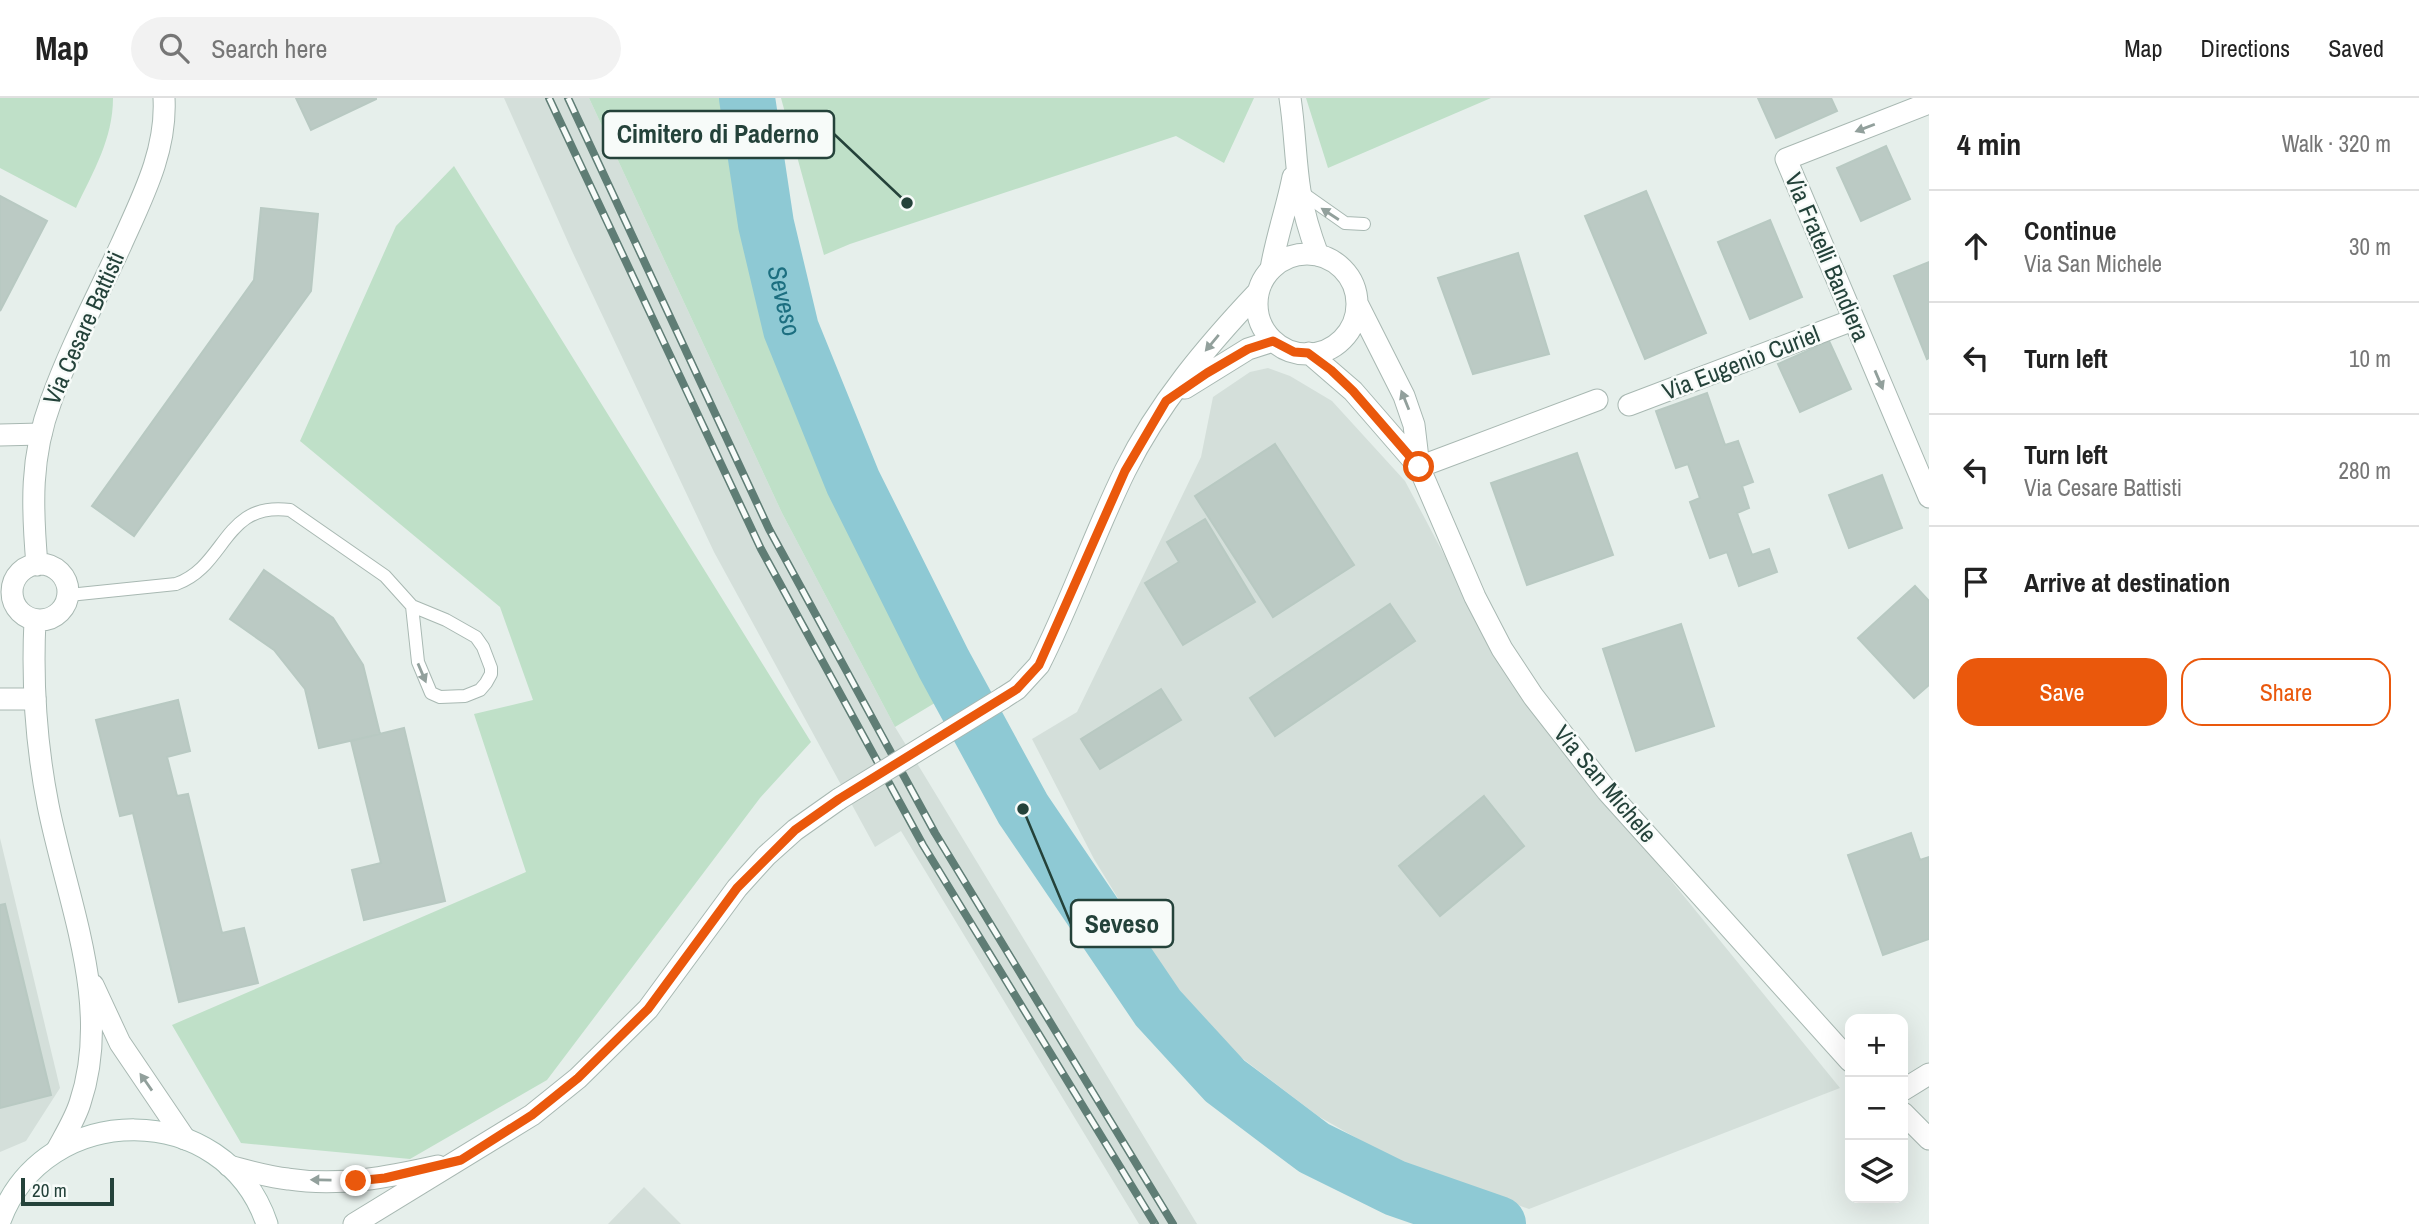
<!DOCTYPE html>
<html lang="en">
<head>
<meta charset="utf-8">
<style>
	:root { --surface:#fff; --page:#f2f2f2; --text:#222; --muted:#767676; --line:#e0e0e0; --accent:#ea580c }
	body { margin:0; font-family:"Archivo Narrow",sans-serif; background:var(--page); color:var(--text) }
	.controls { position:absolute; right:21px; bottom:21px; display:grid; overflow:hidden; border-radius:14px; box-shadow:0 7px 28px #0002 }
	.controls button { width:63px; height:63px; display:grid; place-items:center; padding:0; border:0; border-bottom:2px solid var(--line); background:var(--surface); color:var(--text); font:35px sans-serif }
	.scale { position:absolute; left:21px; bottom:18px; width:93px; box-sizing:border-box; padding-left:7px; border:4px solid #24423a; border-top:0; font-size:19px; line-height:24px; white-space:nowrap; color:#24423a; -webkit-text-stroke:5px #f7fbf9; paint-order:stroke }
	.stop { position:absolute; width:21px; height:21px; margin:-16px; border:5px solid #ea580c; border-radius:50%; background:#fff }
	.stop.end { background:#ea580c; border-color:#fff; box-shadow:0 2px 7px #0008 }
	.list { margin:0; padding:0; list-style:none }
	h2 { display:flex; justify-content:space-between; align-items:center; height:91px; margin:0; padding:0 28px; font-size:30px }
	h2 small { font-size:23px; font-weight:400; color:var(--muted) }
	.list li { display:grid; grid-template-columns:46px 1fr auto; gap:21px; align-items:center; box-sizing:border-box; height:112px; padding:0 28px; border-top:2px solid var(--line) }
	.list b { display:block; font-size:26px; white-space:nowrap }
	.list p { margin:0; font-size:23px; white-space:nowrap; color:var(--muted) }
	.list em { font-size:23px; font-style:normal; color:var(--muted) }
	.actions { display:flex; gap:14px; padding:21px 28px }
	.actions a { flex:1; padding:16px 0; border:2px solid var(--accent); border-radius:21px; text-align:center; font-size:24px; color:var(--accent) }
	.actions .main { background:var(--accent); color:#fff }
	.icon { flex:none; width:38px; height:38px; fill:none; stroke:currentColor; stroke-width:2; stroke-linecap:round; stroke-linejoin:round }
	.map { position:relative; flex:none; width:1929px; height:1126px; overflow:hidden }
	header { display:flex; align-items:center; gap:42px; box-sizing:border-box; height:98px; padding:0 35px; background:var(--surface); border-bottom:2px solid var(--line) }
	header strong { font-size:33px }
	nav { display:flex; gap:38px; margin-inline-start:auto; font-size:24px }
	.search { width:490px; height:63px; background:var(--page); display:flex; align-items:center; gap:18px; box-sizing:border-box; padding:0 24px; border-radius:38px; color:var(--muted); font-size:26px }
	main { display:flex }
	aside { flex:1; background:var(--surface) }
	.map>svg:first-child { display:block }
</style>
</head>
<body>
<header>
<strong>Map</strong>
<div class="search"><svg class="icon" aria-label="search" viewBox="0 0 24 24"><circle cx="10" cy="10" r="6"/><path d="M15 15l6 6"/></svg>Search here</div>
<nav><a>Map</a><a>Directions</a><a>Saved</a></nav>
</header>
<main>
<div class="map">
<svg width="1929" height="1126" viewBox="0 0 1929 1126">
	<rect width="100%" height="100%" fill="#e6efeb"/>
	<path fill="#d4dfda" d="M504,0H589L782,415L895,629L1197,1126H1139L901,733L875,749L714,454L572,153Z
		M1268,270L1290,278L1332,303L1405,383L1467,500L1608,705L1840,990L1529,1111L1400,1065L1318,1018L1230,951L1162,872L1094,761L1032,641L1077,614L1201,359L1213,299L1250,274Z
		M0,740L60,990L26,1043L0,1054Z
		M644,1089L681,1126H608Z"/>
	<path fill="#bfe0c8" d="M0,0H113C113,41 93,74 76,110L0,70Z
		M589,0H732L750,106L777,233L861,429L943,600L895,629L782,415Z
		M781,0H1254L1224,65L1176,38L850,146L824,157Z
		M1306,0H1491L1328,70Z
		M454,68L811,644L760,700L547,982L410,1061L241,1045L172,927L526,774L474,616L533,602L500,509L300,343L396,128Z"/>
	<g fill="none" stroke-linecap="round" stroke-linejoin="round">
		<path stroke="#8ec9d4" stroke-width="56" id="s1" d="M747,0L766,126L791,231L853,384L944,566L1023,711L1158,910L1225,983L1314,1050L1395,1090L1498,1126"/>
	</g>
	<path fill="#bbcac4" stroke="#b8c9c2" stroke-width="2" d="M296,0H376V1L311,32Z
		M1758,0H1831L1837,13L1776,40Z
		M1886,48L1910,101L1861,123L1837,70Z
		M1646,93L1706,235L1645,261L1585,118Z
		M0,98L47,123L0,213Z
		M261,110L318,116L311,193L134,438L92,408L254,182Z
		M1770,122L1802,199L1750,221L1718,144Z
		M1518,155L1549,256L1473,276L1438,180Z
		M1929,164V260L1927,261L1894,178Z
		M1829,243L1851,291L1800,314L1778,266Z
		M1707,295L1725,347L1738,343L1753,384L1742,388L1749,410L1737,415L1752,457L1769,451L1777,474L1739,488L1727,454L1710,460L1690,404L1700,400L1688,366L1676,370L1656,313Z
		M1275,346L1354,467L1273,519L1195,398Z
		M1577,355L1613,457L1527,487L1491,385Z
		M1882,377L1902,430L1849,450L1829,397Z
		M1205,421L1255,504L1183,547L1145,485L1179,464L1167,444Z
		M264,472L333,520L363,567L380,636L319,650L305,591L274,552L230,521Z
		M1915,488L1929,503V587L1914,600L1858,540Z
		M1390,506L1415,543L1275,638L1250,600Z
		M1681,526L1714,628L1636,653L1603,551Z
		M1161,591L1181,622L1100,671L1081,641Z
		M178,602L190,653L167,659L177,698L188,696L222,835L244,830L258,885L179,904L133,715L120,718L96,622Z
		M404,630L445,803L364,822L352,772L381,765L351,643Z
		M1484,698L1524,748L1440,818L1399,768Z
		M1911,735L1920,762L1929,759V841L1883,857L1848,757Z
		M5,806L51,997L0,1010V807Z"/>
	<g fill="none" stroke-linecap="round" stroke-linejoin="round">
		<defs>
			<path id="service" d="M1301,94L1345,125L1364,126
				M69,497L176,486C227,468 223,403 290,412L385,478L412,508L446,522L476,539L483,549L491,570V576L486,585L480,592L465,598L440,599L431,595L418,564L412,508"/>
			<path id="minor" d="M1290,0C1295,31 1295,62 1300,93C1304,116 1310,136 1318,157
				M1929,5L1786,61L1929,399
				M1271,171C1276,140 1287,110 1293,79
				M1629,307L1853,222
				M0,337L41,336
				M1419,369L1597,302
				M0,601H35
				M1903,992L1929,976"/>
			<path id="tertiary" d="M1257 206a50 50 0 1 1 100 0a50 50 0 1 1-100 0Z
				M1357,205L1404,298L1414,327L1419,369L1475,499L1502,551L1533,598L1607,693L1850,963
				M1309,255L1353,293L1419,369
				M1185,290L1248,251L1273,243
				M12 494a28 28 0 1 1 56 0a28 28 0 1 1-56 0Z
				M37,467C32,409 30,359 51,303C70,250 97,199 121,147C142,100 167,53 164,0
				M35,522C32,584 36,646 48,707C67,803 113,907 80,1005C75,1021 65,1037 57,1052
				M1003,600L1017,591L1039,567C1071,504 1094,436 1125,373C1158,306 1207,248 1258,194
				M93,887L120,945L185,1041
				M1903,1015L1929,1041
				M229,1068C248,1073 268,1079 288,1081C339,1089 389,1079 438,1068
				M354,1126L532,1017L578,980L648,911L737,790L766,758L795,732L839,701"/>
			<path id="secondary" d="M0,1123C45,1001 225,1001 267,1126"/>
		</defs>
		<use href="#service" stroke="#a8b8b2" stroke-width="14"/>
		<use href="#minor" stroke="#a8b8b2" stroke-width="23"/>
		<use href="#tertiary" stroke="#a8b8b2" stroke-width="23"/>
		<use href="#secondary" stroke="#a4bbb3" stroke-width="23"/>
		<use href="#service" stroke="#fff" stroke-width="12"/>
		<use href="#minor" stroke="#fff" stroke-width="21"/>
		<use href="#tertiary" stroke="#fff" stroke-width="21"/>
		<use href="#secondary" stroke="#fff" stroke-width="21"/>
		<defs>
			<path id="rail" d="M549,0L761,451L923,747L1155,1126
				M568,0L769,431L935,735L1173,1126"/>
		</defs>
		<use href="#rail" stroke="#5f7d75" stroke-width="8"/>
		<use href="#rail" stroke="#f7fbf9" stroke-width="5" stroke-dasharray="16" stroke-linecap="butt"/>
		<defs>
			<path id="tertiary-bridge" d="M839,701L1003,600"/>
		</defs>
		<use href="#tertiary-bridge" stroke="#a8b8b2" stroke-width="23" stroke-linecap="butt"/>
		<use href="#tertiary-bridge" stroke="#fff" stroke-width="21"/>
	</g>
	<defs><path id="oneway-solid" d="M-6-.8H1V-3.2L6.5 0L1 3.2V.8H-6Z" transform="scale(1.75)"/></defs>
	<g fill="#92a09c">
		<use href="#oneway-solid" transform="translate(1865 30) rotate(159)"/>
		<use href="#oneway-solid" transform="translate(1330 116) rotate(-147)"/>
		<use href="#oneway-solid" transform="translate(1212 245) rotate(130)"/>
		<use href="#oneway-solid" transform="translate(1879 282) rotate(67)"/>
		<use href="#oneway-solid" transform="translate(1405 302) rotate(-112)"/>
		<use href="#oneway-solid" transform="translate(422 575) rotate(67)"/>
		<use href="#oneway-solid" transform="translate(146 984) rotate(-125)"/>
		<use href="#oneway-solid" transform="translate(321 1082) rotate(-179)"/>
	</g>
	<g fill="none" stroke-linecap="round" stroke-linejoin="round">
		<path stroke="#ea580c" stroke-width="9" d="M356,1083L385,1080L461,1062L532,1017L578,980L648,911L737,790L795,732L839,701L1017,591L1039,567L1125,373L1166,303L1207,275L1248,251L1273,243L1294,254L1308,255L1331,272L1353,293L1419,369"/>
	</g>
	<g text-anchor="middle" stroke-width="5" stroke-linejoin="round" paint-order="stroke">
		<g font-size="24" fill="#24423a" stroke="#f7fbf9">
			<text transform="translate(1827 159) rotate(67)" y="8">Via Fratelli Bandiera</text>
			<text transform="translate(84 230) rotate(-66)" y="8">Via Cesare Battisti</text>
			<text transform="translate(1741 265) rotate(-21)" y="8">Via Eugenio Curiel</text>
			<text transform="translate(1605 686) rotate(50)" y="8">Via San Michele</text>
		</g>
		<g font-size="26" font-style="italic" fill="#1c6f80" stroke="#f7fbf9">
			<text dy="9" stroke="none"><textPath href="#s1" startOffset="206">Seveso</textPath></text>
		</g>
	</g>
	<path fill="none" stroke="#24423a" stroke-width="2.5" d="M907 105L834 36M1023 711L1071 826"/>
	<g fill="#24423a" stroke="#f7fbf9" stroke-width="2.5">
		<circle cx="907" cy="105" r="7"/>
		<circle cx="1023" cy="711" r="7"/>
	</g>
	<g fill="#f7fbf9" stroke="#24423a" stroke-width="2.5">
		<rect x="603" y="13" width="231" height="47" rx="7"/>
		<rect x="1071" y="802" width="102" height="47" rx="7"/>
	</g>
	<g font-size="26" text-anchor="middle" font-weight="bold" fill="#24423a">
		<text x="718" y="45">Cimitero di Paderno</text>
		<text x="1122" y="835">Seveso</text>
	</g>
</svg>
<div class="controls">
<button>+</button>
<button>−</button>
<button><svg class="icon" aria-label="layers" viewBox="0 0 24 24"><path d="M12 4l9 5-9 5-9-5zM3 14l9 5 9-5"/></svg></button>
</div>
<div class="scale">20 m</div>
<div class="stop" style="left:1419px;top:369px"></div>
<div class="stop end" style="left:356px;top:1083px"></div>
</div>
<aside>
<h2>4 min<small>Walk · 320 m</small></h2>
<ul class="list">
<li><svg class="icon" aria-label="ahead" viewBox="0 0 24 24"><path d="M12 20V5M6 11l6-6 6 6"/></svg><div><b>Continue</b><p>Via San Michele</p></div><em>30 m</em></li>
<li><svg class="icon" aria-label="left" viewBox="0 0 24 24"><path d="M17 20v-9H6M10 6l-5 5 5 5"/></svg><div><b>Turn left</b></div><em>10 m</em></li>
<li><svg class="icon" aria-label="left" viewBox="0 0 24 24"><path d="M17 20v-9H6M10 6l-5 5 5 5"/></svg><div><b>Turn left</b><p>Via Cesare Battisti</p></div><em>280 m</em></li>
<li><svg class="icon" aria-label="arrive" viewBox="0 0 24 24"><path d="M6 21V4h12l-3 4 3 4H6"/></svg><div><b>Arrive at destination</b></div></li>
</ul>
<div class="actions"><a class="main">Save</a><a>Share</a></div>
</aside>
</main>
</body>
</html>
